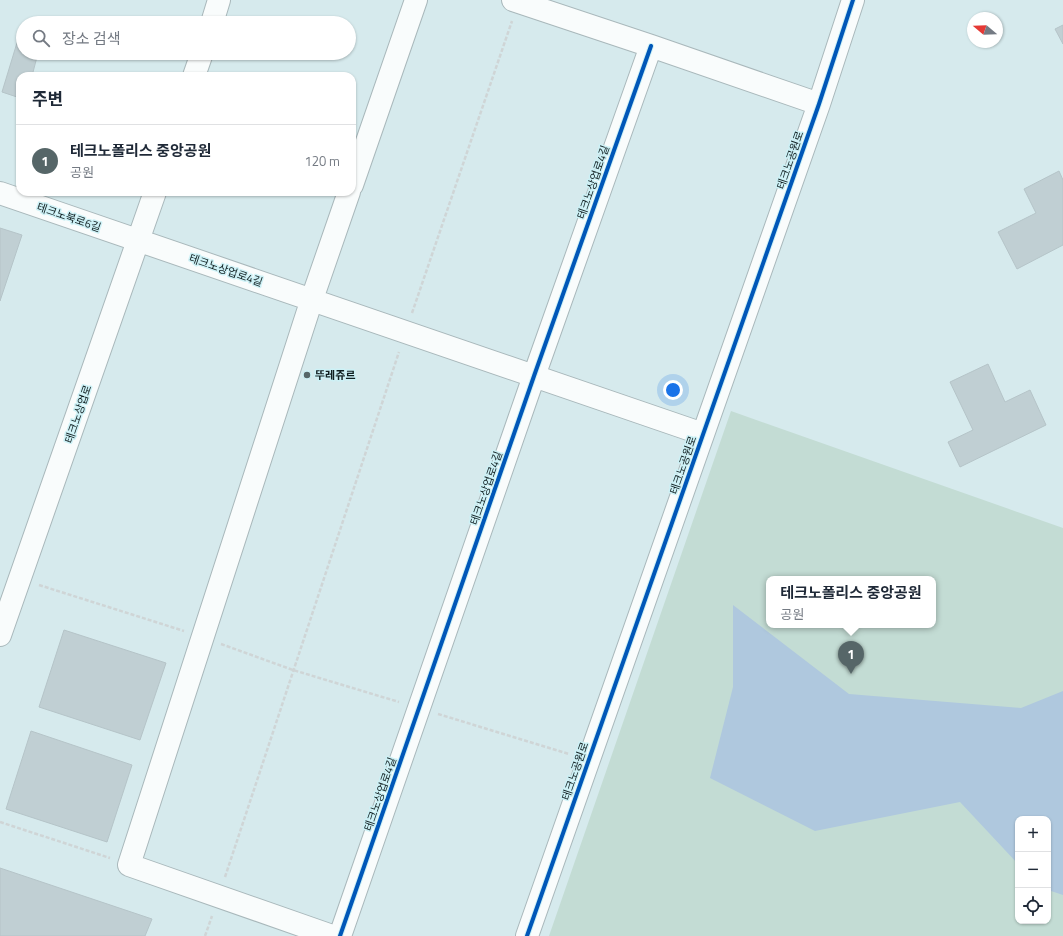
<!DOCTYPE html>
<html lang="ko">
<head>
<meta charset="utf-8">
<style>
	:root { --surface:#fff; --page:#f6f6f7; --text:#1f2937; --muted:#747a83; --line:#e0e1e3; --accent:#566668 }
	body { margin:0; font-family:"Titillium Web","Noto Sans KR",sans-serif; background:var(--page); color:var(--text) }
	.controls { position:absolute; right:12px; bottom:12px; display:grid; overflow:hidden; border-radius:8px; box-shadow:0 1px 3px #0004 }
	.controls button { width:36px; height:36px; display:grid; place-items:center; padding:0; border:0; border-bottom:1px solid var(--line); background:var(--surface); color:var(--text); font:20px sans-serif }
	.compass { position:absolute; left:967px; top:12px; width:36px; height:36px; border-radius:50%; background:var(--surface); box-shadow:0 1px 3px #0004; rotate:289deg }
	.you { position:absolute; left:673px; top:390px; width:14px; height:14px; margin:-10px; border:3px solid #fff; border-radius:50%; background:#1a73e8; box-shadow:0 0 0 6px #1a73e833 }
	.badge { display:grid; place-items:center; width:26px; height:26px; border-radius:50%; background:var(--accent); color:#fff; font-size:13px; font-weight:700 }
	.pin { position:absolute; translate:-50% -33px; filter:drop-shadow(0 1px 2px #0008) }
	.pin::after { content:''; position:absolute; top:21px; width:14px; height:12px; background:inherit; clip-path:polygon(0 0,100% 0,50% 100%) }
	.popup { position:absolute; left:766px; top:576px; width:170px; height:52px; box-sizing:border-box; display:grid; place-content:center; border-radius:8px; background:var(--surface); filter:drop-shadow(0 1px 3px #0005); font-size:13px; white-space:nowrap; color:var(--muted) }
	.popup b { font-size:15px; color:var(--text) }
	.popup::after { content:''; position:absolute; left:50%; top:100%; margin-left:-8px; border:8px solid transparent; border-top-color:var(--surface) }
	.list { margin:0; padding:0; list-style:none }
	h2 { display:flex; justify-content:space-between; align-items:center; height:52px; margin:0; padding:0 16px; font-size:17px }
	h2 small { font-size:13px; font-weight:400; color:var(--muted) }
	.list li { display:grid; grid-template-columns:26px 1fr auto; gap:12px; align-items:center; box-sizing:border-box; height:72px; padding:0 16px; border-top:1px solid var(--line) }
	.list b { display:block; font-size:15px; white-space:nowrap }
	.list p { margin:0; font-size:13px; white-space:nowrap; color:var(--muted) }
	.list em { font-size:13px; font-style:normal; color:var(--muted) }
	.icon { flex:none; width:22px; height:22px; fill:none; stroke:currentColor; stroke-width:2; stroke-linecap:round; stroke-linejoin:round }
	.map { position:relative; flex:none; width:1063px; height:936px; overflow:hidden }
	.search { position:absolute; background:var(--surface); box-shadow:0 1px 3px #0004; left:16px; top:16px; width:340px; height:44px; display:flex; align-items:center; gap:10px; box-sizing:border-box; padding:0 14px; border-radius:22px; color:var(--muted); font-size:15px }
	.panel { position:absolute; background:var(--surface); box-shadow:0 1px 3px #0004; left:16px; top:72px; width:340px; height:124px; border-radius:12px }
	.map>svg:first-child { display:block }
</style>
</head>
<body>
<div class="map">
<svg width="1063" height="936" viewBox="0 0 1063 936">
	<rect width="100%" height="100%" fill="#d6eaed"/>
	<path fill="#c3dcd4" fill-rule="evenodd" d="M731,411L1063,528V936H549ZM769,579H933V625H769ZM1018,819H1048V921H1018Z"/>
	<path fill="#afc8de" d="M733,605L849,694L1021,708L1063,691V895L1048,890V819H1018V864L960,802L815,831L710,778L733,687Z"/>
	<path fill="#c0cfd3" stroke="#b5c4c8" d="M23,23V53H38L32,76H20V98L2,92L23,23H24Z
		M1063,25V44L1055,29Z
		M1059,171L1063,180V245L1017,269L998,232L1036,213L1024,189Z
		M0,228L22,235L0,301Z
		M988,364L1005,402L1030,390L1046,425L960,467L948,442L973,430L950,382Z
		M64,630L166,663L140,740L39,707Z
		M31,731L132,765L107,842L6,809Z
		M0,868L152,919L145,936H0Z"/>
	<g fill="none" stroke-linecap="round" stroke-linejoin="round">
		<defs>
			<path id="minor" d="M513,0L651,46L819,104
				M212,23L219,0
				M194,76L202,53
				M352,185L416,0
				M0,193L703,434
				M0,635L155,192
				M332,936L129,865L312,299L349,192
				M340,936L534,376L651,46
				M527,936L819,104L853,0"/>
		</defs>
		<use href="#minor" stroke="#a9b8bb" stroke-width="24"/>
		<path stroke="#cfd5d6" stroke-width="2.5" stroke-dasharray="4 2" stroke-linecap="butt" d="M412,313L512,21
			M39,585L184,631
			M221,644L293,670L399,702
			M438,714L569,754
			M0,822L110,858
			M225,877L399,352
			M205,936L212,916"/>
		<use href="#minor" stroke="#f9fcfc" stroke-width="22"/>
		<defs>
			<path id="cycleway" d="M340,936L534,376L651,46
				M527,936L819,104L853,0"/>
		</defs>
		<use href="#cycleway" stroke="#cdf1f6" stroke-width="6"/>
		<use href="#cycleway" stroke="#0057b8" stroke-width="4"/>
	</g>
	<circle fill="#566668" stroke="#cdf1f6" stroke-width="1.5" cx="307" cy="375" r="4"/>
	<g text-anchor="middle" stroke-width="3" stroke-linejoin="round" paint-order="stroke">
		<g font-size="11" fill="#111f21" stroke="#cdf1f6">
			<text transform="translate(790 160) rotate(-71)" y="4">테크노공원로</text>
			<text transform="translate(593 182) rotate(-71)" y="4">테크노상업로4길</text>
			<text transform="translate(69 217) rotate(19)" y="4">테크노북로6길</text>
			<text transform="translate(226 270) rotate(19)" y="4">테크노상업로4길</text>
			<text transform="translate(78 414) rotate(-71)" y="4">테크노상업로</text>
			<text transform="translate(683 465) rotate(-71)" y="4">테크노공원로</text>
			<text transform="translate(486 488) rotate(-71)" y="4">테크노상업로4길</text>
			<text transform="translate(575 771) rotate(-71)" y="4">테크노공원로</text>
			<text transform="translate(380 794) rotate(-71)" y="4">테크노상업로4길</text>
		</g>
		<g font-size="11" font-weight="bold" fill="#111f21" stroke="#cdf1f6" text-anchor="start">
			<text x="315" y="379">뚜레쥬르</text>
		</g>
	</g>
</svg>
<div class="controls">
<button>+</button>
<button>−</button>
<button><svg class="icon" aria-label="locate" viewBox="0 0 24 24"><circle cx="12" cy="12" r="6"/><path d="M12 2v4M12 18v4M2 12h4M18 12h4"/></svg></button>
</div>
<svg class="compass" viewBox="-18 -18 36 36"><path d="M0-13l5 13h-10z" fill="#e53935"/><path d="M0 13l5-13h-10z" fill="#747a83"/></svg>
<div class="you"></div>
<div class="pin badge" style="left:851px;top:674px">1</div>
<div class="popup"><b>테크노폴리스 중앙공원</b>공원</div>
<div class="search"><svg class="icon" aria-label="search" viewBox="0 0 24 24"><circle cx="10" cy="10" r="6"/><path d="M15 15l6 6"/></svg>장소 검색</div>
<section class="panel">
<h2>주변<small></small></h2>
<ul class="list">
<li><span class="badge">1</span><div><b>테크노폴리스 중앙공원</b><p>공원</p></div><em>120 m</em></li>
</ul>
</section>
</div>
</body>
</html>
